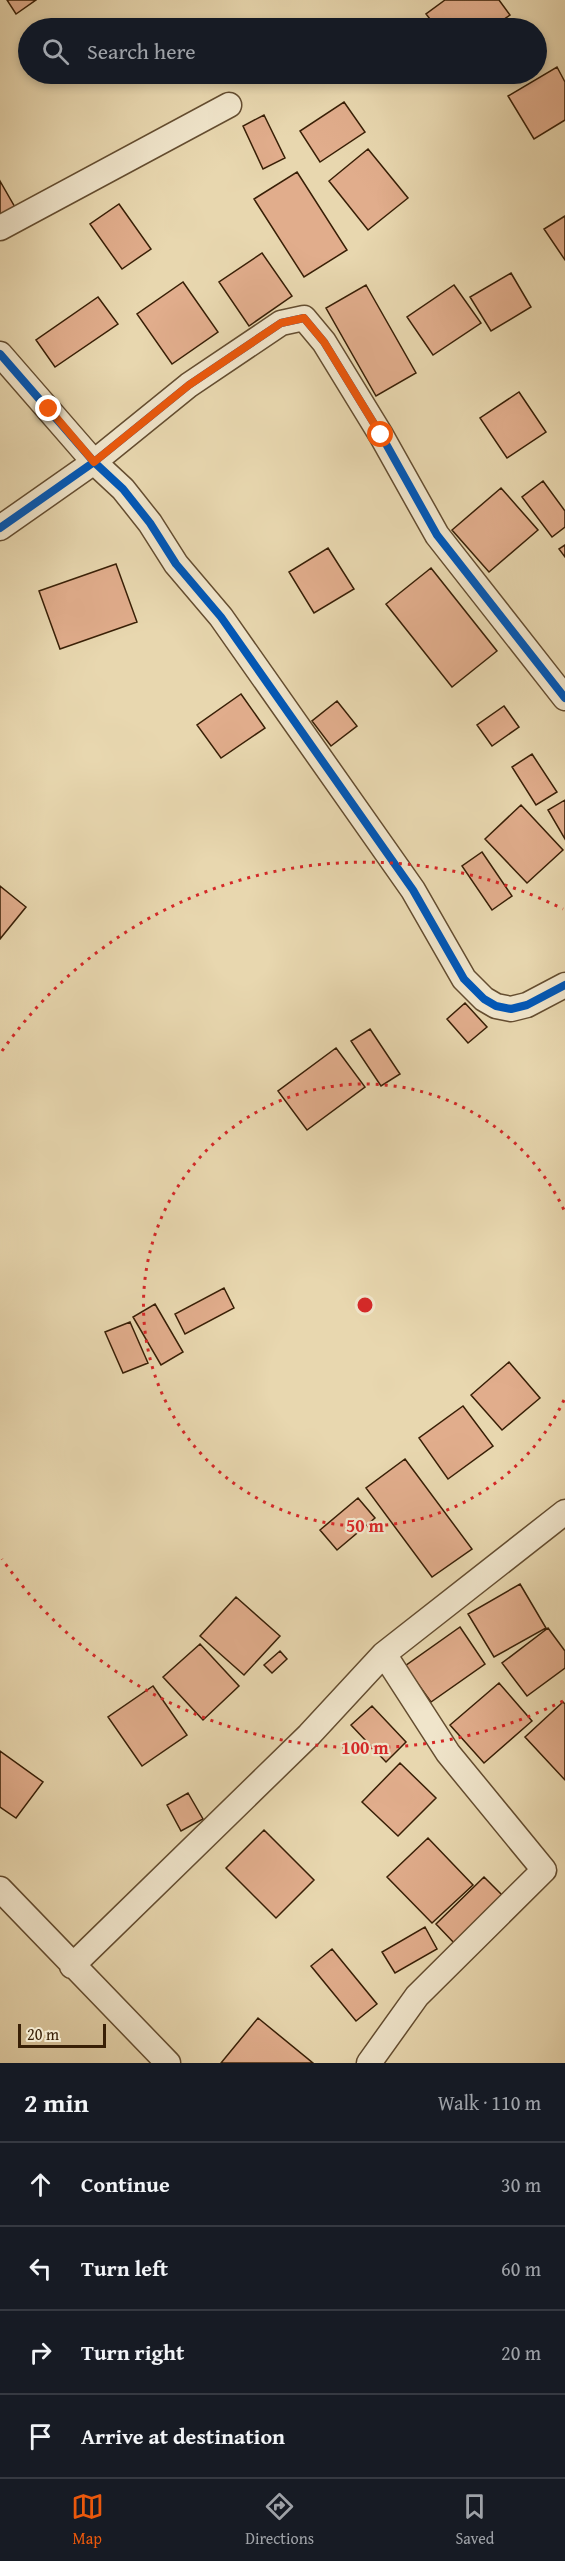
<!DOCTYPE html>
<html lang="en">
<head>
<meta charset="utf-8">
<style>
	:root { --surface:#171b24; --page:#242831; --text:#f1f3f6; --muted:#9ea1a6; --line:#363941; --accent:#ea580c }
	body { margin:0; font-family:"Gentium Book Plus",serif; background:var(--page); color:var(--text) }
	.scale { position:absolute; left:18px; bottom:15px; width:88px; box-sizing:border-box; padding-left:6px; border:3px solid #381f06; border-top:0; font-size:16px; line-height:21px; white-space:nowrap; color:#381f06; -webkit-text-stroke:4px #f0e5cb; paint-order:stroke }
	.stop { position:absolute; width:18px; height:18px; margin:-14px; border:4px solid #ea580c; border-radius:50%; background:#fff }
	.stop.end { background:#ea580c; border-color:#fff; box-shadow:0 2px 6px #0008 }
	.list { margin:0; padding:0; list-style:none }
	h2 { display:flex; justify-content:space-between; align-items:center; height:78px; margin:0; padding:0 24px; font-size:26px }
	h2 small { font-size:20px; font-weight:400; color:var(--muted) }
	.list li { display:grid; grid-template-columns:39px 1fr auto; gap:18px; align-items:center; box-sizing:border-box; height:84px; padding:0 24px; border-top:2px solid var(--line) }
	.list b { display:block; font-size:22px; white-space:nowrap }
	.list em { font-size:20px; font-style:normal; color:var(--muted) }
	.icon { flex:none; width:33px; height:33px; fill:none; stroke:currentColor; stroke-width:2; stroke-linecap:round; stroke-linejoin:round }
	.map { position:relative; flex:none; width:565px; height:2063px; overflow:hidden }
	.search { position:absolute; background:var(--surface); box-shadow:0 3px 9px #0003; left:18px; right:18px; top:18px; height:66px; display:flex; align-items:center; gap:15px; box-sizing:border-box; padding:0 21px; border-radius:33px; color:var(--muted); font-size:22px }
	.sheet { height:414px; background:var(--surface) }
	nav { display:flex; justify-content:space-around; align-items:center; box-sizing:border-box; height:84px; border-top:2px solid var(--line); background:var(--surface); font-size:16px; color:var(--muted) }
	nav a { display:grid; justify-items:center; gap:3px }
	nav .on { color:var(--accent) }
	.map>svg:first-child { display:block }
</style>
</head>
<body>
<div class="map">
<svg width="565" height="2063" viewBox="0 0 565 2063">
	<rect width="100%" height="100%" fill="#e8d7af"/>
	<filter id="stains"><feTurbulence type="fractalNoise" baseFrequency=".00333" numOctaves="4"/><feColorMatrix values="0 0 0 0 .2 0 0 0 0 .09 0 0 0 0 .02 0 0 0 .5 -.17"/></filter>
	<radialGradient id="worn" r=".72"><stop offset=".6" stop-color="#630" stop-opacity="0"/><stop offset="1" stop-color="#630" stop-opacity=".3"/></radialGradient>
	<path fill="#e1ad8c" stroke="#381f06" stroke-width="1.5" d="M7,0H36L16,14Z
		M445,0H499L510,15L491,28H437L426,14Z
		M557,67L565,82V120L534,139L508,96Z
		M344,102L365,132L320,162L300,131Z
		M264,115L285,158L263,169L243,126Z
		M368,149L408,198L368,230L329,181Z
		M297,172L347,250L304,277L254,199Z
		M0,181L16,209L0,218Z
		M119,204L151,249L122,269L90,224Z
		M565,216V260L544,229Z
		M262,253L292,296L249,326L219,282Z
		M511,273L531,307L491,331L470,297Z
		M183,282L218,332L172,364L137,314Z
		M366,285L416,373L376,396L326,308Z
		M454,285L481,323L433,355L407,317Z
		M98,297L118,324L55,367L36,340Z
		M519,392L546,432L507,458L480,418Z
		M543,481L565,511V527L552,537L522,497Z
		M501,488L538,530L489,572L452,530Z
		M565,545V557L559,549Z
		M328,548L354,589L314,613L289,572Z
		M116,564L137,622L60,649L39,591Z
		M431,568L497,651L452,687L386,604Z
		M241,694L265,728L221,758L197,725Z
		M337,701L357,726L331,746L312,721Z
		M504,706L519,727L492,746L477,725Z
		M532,754L557,792L536,805L512,767Z
		M565,800V839L548,810Z
		M521,805L563,850L527,883L485,839Z
		M482,852L512,896L492,910L462,866Z
		M0,886L26,907L0,939Z
		M465,1003L487,1027L468,1043L447,1019Z
		M370,1029L400,1074L381,1086L351,1041Z
		M336,1048L365,1087L307,1130L278,1091Z
		M224,1288L234,1308L185,1334L175,1314Z
		M155,1304L183,1352L161,1365L133,1317Z
		M130,1322L148,1363L123,1373L105,1332Z
		M509,1362L540,1398L502,1430L471,1395Z
		M463,1406L493,1446L448,1479L419,1438Z
		M405,1459L472,1549L432,1577L366,1488Z
		M358,1498L375,1518L337,1550L320,1530Z
		M520,1584L546,1628L494,1657L468,1614Z
		M236,1597L280,1636L244,1675L200,1636Z
		M460,1627L485,1664L431,1702L405,1666Z
		M548,1628L565,1651V1668L527,1696L502,1663Z
		M200,1644L239,1686L203,1720L163,1677Z
		M280,1651L287,1659L272,1673L264,1665Z
		M499,1683L532,1721L484,1763L450,1725Z
		M153,1686L187,1735L142,1766L108,1717Z
		M563,1702L565,1704V1780L525,1737Z
		M372,1706L406,1742L386,1762L351,1725Z
		M0,1751L43,1782L16,1818L0,1807Z
		M400,1763L436,1798L398,1836L362,1802Z
		M188,1793L203,1819L181,1831L167,1805Z
		M264,1830L314,1880L276,1918L226,1868Z
		M428,1838L473,1885L432,1923L387,1877Z
		M484,1877L504,1897L456,1945L436,1924Z
		M425,1927L437,1949L395,1973L382,1952Z
		M332,1949L377,2004L356,2021L311,1966Z
		M258,2018L313,2063H221Z"/>
	<g fill="none" stroke-linecap="round" stroke-linejoin="round">
		<defs>
			<path id="minor" d="M0,228L229,105
				M0,354L94,462L123,489L150,523L176,564L221,617L413,890L464,979L484,999L496,1006L511,1009L527,1005L565,985
				M0,528L94,462L189,385L281,323L304,318L324,342L381,435L437,535L565,698
				M0,1889L168,2063
				M72,1966L309,1735L384,1654L565,1512
				M369,2063L417,1996L544,1870L448,1753L384,1654"/>
		</defs>
		<use href="#minor" stroke="#644d30" stroke-width="27"/>
		<use href="#minor" stroke="#f0e5cb" stroke-width="24"/>
		<defs>
			<path id="cycleway" d="M0,354L94,462L123,489L150,523L176,564L221,617L413,890L464,979L484,999L496,1006L511,1009L527,1005L565,985
				M0,528L94,462L189,385L281,323L304,318L324,342L381,435L437,535L565,698"/>
		</defs>
		<use href="#cycleway" stroke="#f0e5cb" stroke-width="11"/>
		<use href="#cycleway" stroke="#0057b8" stroke-width="8"/>
	</g>
	<g fill="none" stroke-linecap="round" stroke-linejoin="round">
		<path stroke="#ea580c" stroke-width="8" d="M49,409L94,462L189,385L281,323L304,318L324,342L381,435"/>
	</g>
	<g fill="none" stroke="#d62828" stroke-width="3" stroke-dasharray="3 6">
		<path d="M564 1400A221 221 0 1 1 564 1210"/>
		<path d="M563 1701A443 443 0 0 1 2 1559M2 1051A443 443 0 0 1 563 909"/>
	</g>
	<circle cx="365" cy="1305" r="9" fill="#d62828" stroke="#f0e5cb" stroke-width="3"/>
	<g font-size="18" text-anchor="middle" font-weight="bold" fill="#d62828" stroke="#f0e5cb" stroke-width="4.5" stroke-linejoin="round" paint-order="stroke">
		<text x="365" y="1532">50 m</text>
		<text x="365" y="1754">100 m</text>
	</g>
	<rect width="100%" height="100%" filter="url(#stains)"/>
	<rect width="100%" height="100%" fill="url(#worn)"/>
</svg>
<div class="scale">20 m</div>
<div class="stop" style="left:381px;top:435px"></div>
<div class="stop end" style="left:49px;top:409px"></div>
<div class="search"><svg class="icon" aria-label="search" viewBox="0 0 24 24"><circle cx="10" cy="10" r="6"/><path d="M15 15l6 6"/></svg>Search here</div>
</div>
<section class="sheet">
<h2>2 min<small>Walk · 110 m</small></h2>
<ul class="list">
<li><svg class="icon" aria-label="ahead" viewBox="0 0 24 24"><path d="M12 20V5M6 11l6-6 6 6"/></svg><div><b>Continue</b></div><em>30 m</em></li>
<li><svg class="icon" aria-label="left" viewBox="0 0 24 24"><path d="M17 20v-9H6M10 6l-5 5 5 5"/></svg><div><b>Turn left</b></div><em>60 m</em></li>
<li><svg class="icon" aria-label="right" viewBox="0 0 24 24"><path d="M7 20v-9h11M14 6l5 5-5 5"/></svg><div><b>Turn right</b></div><em>20 m</em></li>
<li><svg class="icon" aria-label="arrive" viewBox="0 0 24 24"><path d="M6 21V4h12l-3 4 3 4H6"/></svg><div><b>Arrive at destination</b></div></li>
</ul>
</section>
<nav>
<a class="on"><svg class="icon" aria-label="map" viewBox="0 0 24 24"><path d="M3 6l6-2 6 2 6-2v14l-6 2-6-2-6 2zM9 4v14M15 6v14"/></svg>Map</a>
<a><svg class="icon" aria-label="directions" viewBox="0 0 24 24"><path d="M12 3l9 9-9 9-9-9zM9 14v-3h6M13 9l2 2-2 2"/></svg>Directions</a>
<a><svg class="icon" aria-label="saved" viewBox="0 0 24 24"><path d="M7 4h10v16l-5-4-5 4z"/></svg>Saved</a>
</nav>
</body>
</html>
